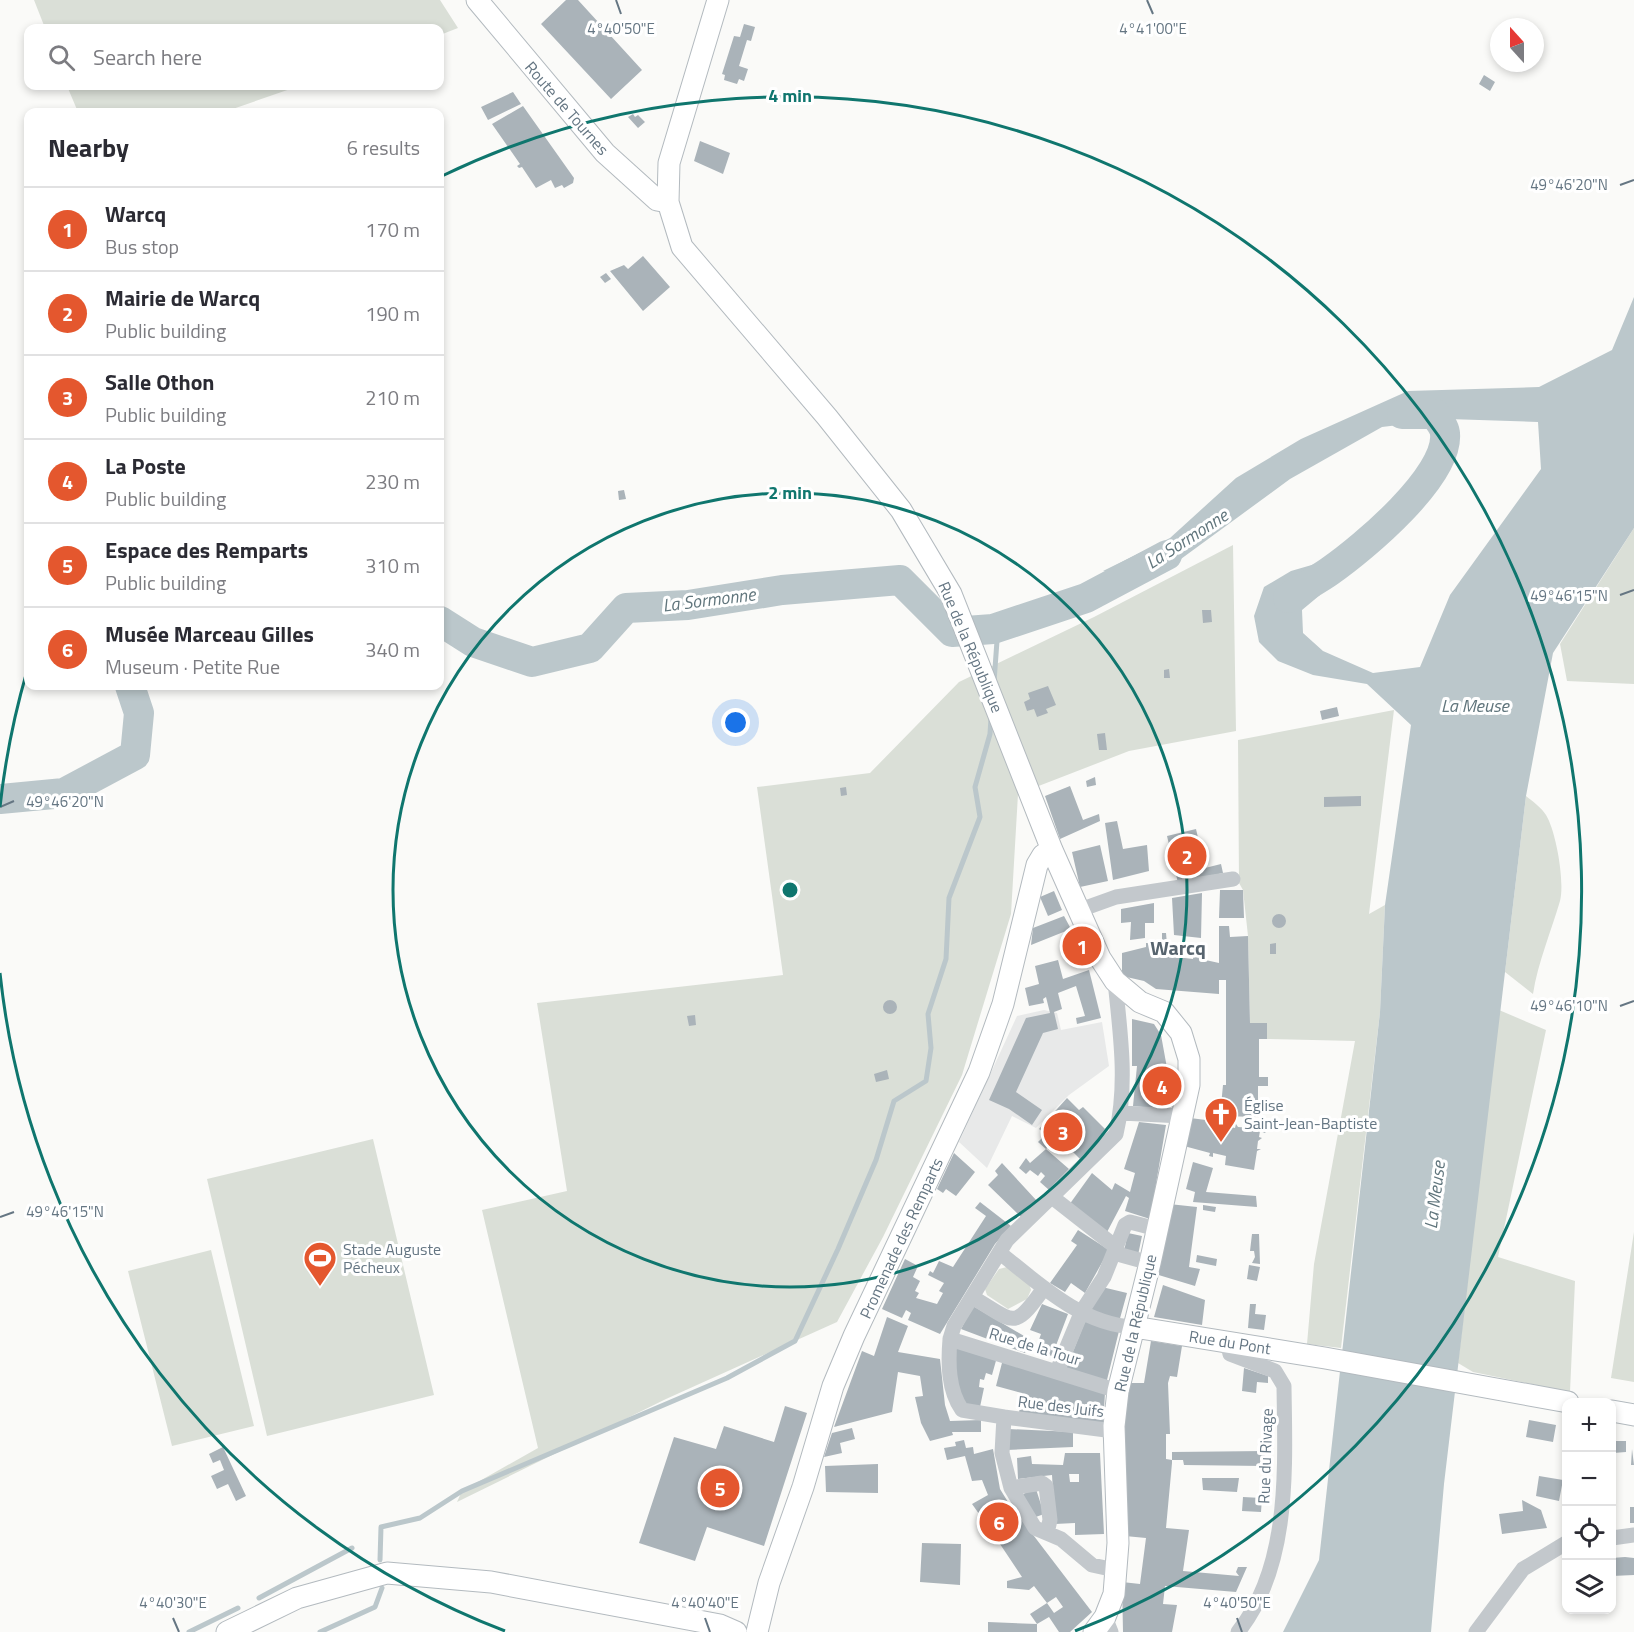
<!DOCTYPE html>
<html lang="en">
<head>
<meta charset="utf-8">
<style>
	:root { --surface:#fff; --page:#f2f2f3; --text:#2b2b33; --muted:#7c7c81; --line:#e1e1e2; --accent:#e4572e }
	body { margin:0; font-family:"Titillium Web",sans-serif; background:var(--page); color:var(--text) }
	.controls { position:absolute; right:18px; bottom:18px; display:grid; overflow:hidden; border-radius:12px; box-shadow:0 3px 9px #0003 }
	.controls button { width:54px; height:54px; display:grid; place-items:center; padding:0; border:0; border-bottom:2px solid var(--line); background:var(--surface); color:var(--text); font:30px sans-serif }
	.compass { position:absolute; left:1490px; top:18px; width:54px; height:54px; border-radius:50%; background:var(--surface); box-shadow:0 3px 9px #0003; rotate:339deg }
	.you { position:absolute; left:736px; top:723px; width:21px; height:21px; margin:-15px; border:4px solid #fff; border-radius:50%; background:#1a73e8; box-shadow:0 0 0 9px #1a73e833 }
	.badge { display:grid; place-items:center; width:39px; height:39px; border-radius:50%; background:var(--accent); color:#fff; font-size:20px; font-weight:700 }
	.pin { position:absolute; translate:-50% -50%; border:3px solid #fff; box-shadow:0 2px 6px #0006 }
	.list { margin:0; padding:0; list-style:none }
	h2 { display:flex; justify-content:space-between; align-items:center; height:78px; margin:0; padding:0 24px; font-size:26px }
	h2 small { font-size:20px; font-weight:400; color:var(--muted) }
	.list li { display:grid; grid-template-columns:39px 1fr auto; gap:18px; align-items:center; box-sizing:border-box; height:84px; padding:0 24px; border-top:2px solid var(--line) }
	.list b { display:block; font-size:22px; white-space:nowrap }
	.list p { margin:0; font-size:20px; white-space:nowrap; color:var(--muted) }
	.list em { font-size:20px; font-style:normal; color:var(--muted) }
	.icon { flex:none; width:33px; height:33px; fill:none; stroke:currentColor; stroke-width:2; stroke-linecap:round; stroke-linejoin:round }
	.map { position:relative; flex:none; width:1634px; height:1632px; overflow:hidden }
	.search { position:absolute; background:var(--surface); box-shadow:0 3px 9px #0003; left:24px; top:24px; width:420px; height:66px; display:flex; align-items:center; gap:15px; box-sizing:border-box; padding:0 21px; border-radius:12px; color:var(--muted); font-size:22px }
	.panel { position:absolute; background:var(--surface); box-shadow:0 3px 9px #0003; left:24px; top:108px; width:420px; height:582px; border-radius:12px }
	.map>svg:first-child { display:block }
</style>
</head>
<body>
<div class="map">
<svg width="1634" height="1632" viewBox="0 0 1634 1632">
	<rect width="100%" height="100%" fill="#fafaf8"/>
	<path fill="#e8e9e9" d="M1044,1010L1057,1013L1061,1030L1102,1022L1109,1066L1069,1095L1036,1128L1012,1116L987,1168L959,1142L1017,1016Z"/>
	<path fill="#dadfd7" d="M34,0H440L458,28L440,35V28H45Z
		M67,86H299L224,112H78Z
		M1634,528V684L1567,681L1560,644Z
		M1233,545L1236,731L1129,751L1018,794L1011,914L962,1075L883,1237L837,1322L666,1399L457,1502L462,1491L538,1448L482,1210L567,1191L537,1003L783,975L757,787L870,773L959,682L1094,617Z
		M1394,710L1369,914L1385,905L1380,1012L1341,1348L1307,1344L1314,1264L1355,1041L1267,1039L1266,1023H1250L1248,936L1243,890L1239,883L1238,740Z
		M1526,796C1532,801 1542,808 1546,815C1556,831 1565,882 1560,901C1551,932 1538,962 1533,994L1505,972Z
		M1499,1010L1546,1030L1498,1257L1575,1281L1570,1392L1473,1372L1458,1363Z
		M373,1139L434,1395L267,1436L207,1179Z
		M1634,1232V1382L1611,1378Z
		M211,1250L254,1426L172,1446L128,1271Z
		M1007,1267L1029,1283L1031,1290L1027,1299L1008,1309L987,1295L985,1289L999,1269Z"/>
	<path fill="#bbc7cb" d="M1634,297V528L1553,653L1526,796L1444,1484L1431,1632H1283L1319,1560L1380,1012L1385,905L1411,725L1367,684L1313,675L1278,661L1259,642L1254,616L1264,587L1291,571L1322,562L1320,595L1302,610L1303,633L1323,651L1373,673L1420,667L1450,595L1541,469L1538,422L1448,419L1382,427L1290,479L1155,578L1103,571L1170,538L1236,478L1301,439L1408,391L1539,387L1612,350Z"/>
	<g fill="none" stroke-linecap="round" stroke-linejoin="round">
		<path stroke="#bbc7cb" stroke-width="5" d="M994,682L998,627
			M380,1560L381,1527L420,1518L462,1491L727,1378L795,1341L838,1249L876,1160L894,1101L926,1081L931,1048L928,1014L946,959L949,898L980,817L975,787L990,734L991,718
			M259,1598L352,1548
			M189,1632L238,1608
			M320,1632L375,1607L382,1588"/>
		<path stroke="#bbc7cb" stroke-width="30" d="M1288,598C1301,588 1316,581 1330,571C1363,548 1449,476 1445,434C1445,427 1438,420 1435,414H1402
			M440,621L473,642L532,662L590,648L626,608L688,605L782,590L900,580L952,632L993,629L1086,598L1167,555
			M0,799L64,793L135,755L139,713L130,686"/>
	</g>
	<path fill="#aab3b9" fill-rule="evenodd" d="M566,0H578L642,70L611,99L541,24Z
		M744,24L755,27L751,41L747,40L739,66L748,69L744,81L739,79L737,84L724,80L725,75L722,74L734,36L740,37Z
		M1484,75L1495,82L1490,91L1479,84Z
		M513,92L521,104L488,120L481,107Z
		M523,106L574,178L573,183L564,188L562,185L555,188L551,180L536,188L522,167L519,168L517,166L520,164L492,124Z
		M633,114L635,117L638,115L645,122L638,128L628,117Z
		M700,141L730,153L723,174L694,161Z
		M643,256L670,287L643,311L610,271L624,265L628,269Z
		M606,273L611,279L605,283L600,277Z
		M624,490L626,499L619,500L618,491Z
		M1202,610H1211L1212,622L1203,623Z
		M1169,669L1170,678H1164V670Z
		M1048,686L1056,705L1046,709L1048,713L1037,717L1034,709L1027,711L1024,702L1030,699L1028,693Z
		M1337,707L1339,716L1322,720L1320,711Z
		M1105,733L1107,750H1099L1097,734Z
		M1095,777L1096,785L1087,787L1086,781Z
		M1070,786L1083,820L1099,814L1100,821L1060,839L1045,796Z
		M846,787L847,795L841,796L840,788Z
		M1361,796V806L1324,807V797Z
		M1117,821L1123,849L1147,845L1149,871L1113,880L1105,823Z
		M1196,829L1205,868L1221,864L1223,873L1178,883L1167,836Z
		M1100,845L1108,881L1080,887L1072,852Z
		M1220,890H1243L1244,918H1219Z
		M1054,891L1062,910L1048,916L1040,897Z
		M1202,893L1201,938L1174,935L1172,898Z
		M1154,903V923H1145V938L1130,940L1131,922L1121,923V909Z
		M1272 921a7 7 0 1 1 14 0a7 7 0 1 1-14 0Z
		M1064,916L1071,929L1031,945L1033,928Z
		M1219,926H1229L1230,937L1248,936L1250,1023H1267V1039H1259V1077H1268V1086H1258V1117L1220,1116L1223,1085H1226V980H1219V994L1156,989L1144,981L1122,976V953L1146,947V943H1162V933H1166L1168,956L1193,959L1194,949L1202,950L1201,959L1219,963Z
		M1276,943V954H1270V944Z
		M1058,960L1063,979L1089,970L1101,1018L1077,1024L1076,1018L1085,1016L1076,986L1058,993L1062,1009L1054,1012L1058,1029L1043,1033L1016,1092L1042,1110L1032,1125L1009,1109L989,1100L1026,1018L1050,1013L1046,997L1043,999L1044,1003L1029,1006L1025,988L1039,984L1035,966Z
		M883 1007a7 7 0 1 1 14 0a7 7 0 1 1-14 0Z
		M695,1015L696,1025L689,1026L687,1016Z
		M1132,1019L1154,1024L1161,1035L1167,1068L1163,1109L1133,1106L1137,1066H1132Z
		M887,1070L889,1079L876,1082L874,1074Z
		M1067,1098L1079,1110L1083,1107L1105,1129L1102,1133L1104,1136L1080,1159L1058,1137L1046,1149L1069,1169L1049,1190L1040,1182L1045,1176L1041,1172L1038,1176L1030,1170L1026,1174L1019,1168L1026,1158L1030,1163L1046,1149L1038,1142L1046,1134L1039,1129Z
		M1190,1118L1222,1122V1125L1235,1128L1236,1124L1238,1127L1251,1128L1252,1126L1255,1129L1258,1120L1267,1121L1269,1127L1265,1133L1260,1131L1259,1137L1262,1138L1258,1141L1257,1149H1261L1257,1151L1254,1170L1225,1165L1226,1156L1213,1153V1157L1209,1156L1210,1153L1184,1146Z
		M1139,1122L1166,1125L1150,1219L1125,1211L1129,1198L1126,1196L1106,1234L1069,1205L1092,1173L1112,1190L1115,1183L1130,1192L1135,1173L1124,1169Z
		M954,1153L975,1172L956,1196L946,1189L943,1193L937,1189Z
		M1193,1162L1213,1168L1206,1192L1256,1196L1257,1207L1193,1202L1195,1192L1186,1189Z
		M1002,1163L1037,1201L1021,1217L988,1185L998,1175L995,1171Z
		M980,1202L1011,1226L995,1244L940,1334L908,1320L911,1313L906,1310L902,1318L882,1309L905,1259L918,1266L913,1277L920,1281L915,1291L919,1293L916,1298L937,1304L943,1293L939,1291L944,1283L928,1275L930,1271L933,1273L939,1261L953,1267L986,1216L975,1208Z
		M1169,1204L1197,1207L1189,1267L1200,1269L1195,1286L1152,1273Z
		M1203,1205L1216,1207L1215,1212L1203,1210Z
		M1078,1230L1109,1250L1085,1293L1071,1283L1065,1292L1050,1283L1077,1245L1071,1241Z
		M1128,1233L1142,1236L1138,1255L1124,1251Z
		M1252,1234H1259L1260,1264L1252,1263L1255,1257L1254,1251H1250Z
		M1197,1255L1217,1259L1216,1266L1196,1262Z
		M1249,1265L1260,1267L1257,1281L1247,1279Z
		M1163,1285L1205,1300L1202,1325L1154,1317Z
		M1102,1287L1127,1293L1119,1322L1090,1312Z
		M1042,1304L1068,1314L1052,1356L1035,1351L1041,1334L1030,1330Z
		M1250,1304H1256L1255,1314L1266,1315L1264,1330L1248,1328Z
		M973,1306L1031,1340L1025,1353L961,1329Z
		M887,1317L908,1326L898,1352L940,1359L945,1405L950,1421L981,1420V1432H952L953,1435L930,1441L921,1423L915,1397L923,1396L920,1376L898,1372L892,1412L834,1427L862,1351L874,1356Z
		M1086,1319L1119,1331L1106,1384L1066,1369Z
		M1151,1341L1182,1346L1177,1377L1170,1376L1168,1383L1170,1434H1166V1459L1172,1460V1463L1166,1528L1189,1530L1183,1571L1239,1576L1236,1572L1238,1567H1247L1236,1592L1165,1586L1163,1604L1177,1605L1172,1632H1123L1122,1582L1140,1584L1146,1538L1125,1536L1123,1416L1128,1383H1144Z
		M954,1346L997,1357L992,1375L986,1373L984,1380L980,1379L979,1387L984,1388L980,1407L964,1404L958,1397Z
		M1003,1359L1105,1393L1103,1424L1019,1413L1022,1393L996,1386Z
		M1244,1368L1268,1376V1383L1257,1382L1256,1393L1242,1391Z
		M785,1406L807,1413L764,1546L707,1527L695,1561L639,1543L674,1437L716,1449L724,1426L774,1442Z
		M1529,1420L1556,1425L1553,1442L1526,1437Z
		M852,1428L855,1439L840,1443L842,1453L824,1457L832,1433Z
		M1008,1429L1073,1432V1447L1007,1450Z
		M964,1440L966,1448L973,1447L974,1454L993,1449L1000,1489L1008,1502L1092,1612L1070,1632H1059L1049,1617L1037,1624L1030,1614L1047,1603L1034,1586L1029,1590L1007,1588V1581L1022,1577L992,1532L996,1529L987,1515L982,1518L972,1504L988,1495L982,1480L972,1481L965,1456L947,1460L944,1448L956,1446L955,1442ZM1056,1597L1063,1607L1054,1613L1047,1603Z
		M1613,1441H1626V1452L1613,1453Z
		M223,1447L246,1496L236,1501L228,1484L217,1489L211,1476L224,1470L220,1460L213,1463L209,1454Z
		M1632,1449L1634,1465H1631Z
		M1265,1451L1264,1466L1184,1465L1183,1460H1172V1452Z
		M1565,1451H1566V1467H1563Z
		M1065,1453H1100L1104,1534L1075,1535V1523L1055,1524L1052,1475L1018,1479L1017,1458L1031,1456L1032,1464L1063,1465ZM1069,1474H1079V1482H1070Z
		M878,1464V1493L826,1492L825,1466Z
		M1539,1476L1563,1480L1559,1501L1536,1496Z
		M1202,1478H1239L1237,1492L1203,1490Z
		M1036,1489L1044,1514L1033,1518L1023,1494Z
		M1243,1497L1262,1498L1261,1512L1242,1511Z
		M1522,1500L1541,1510L1547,1528L1502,1534L1499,1514L1523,1511Z
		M1630,1507H1634V1523H1630Z
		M922,1543L961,1544L960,1585L920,1582Z
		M1625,1557L1634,1558V1575L1612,1576V1558Z
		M988,1622L1037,1624V1632H988Z"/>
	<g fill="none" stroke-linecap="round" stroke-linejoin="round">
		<defs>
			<path id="secondary" d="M477,0L605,153L657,200L668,202
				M718,0L669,163L668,202L682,247L827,417L901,510L951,594L1052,850L1100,958L1115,981L1140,1002L1164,1012L1181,1033L1189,1059V1085L1150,1263L1118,1391L1114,1426L1118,1543L1114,1594L1105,1617L1094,1632
				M1134,1327L1325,1358L1568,1402
				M1612,1411L1634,1415
				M227,1632L297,1598L387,1573L491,1582L720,1625L736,1632
				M757,1632L769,1583L803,1487L833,1386L854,1336L979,1072L1003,1004L1037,865L1043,855L1052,850"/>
		</defs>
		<use href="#secondary" stroke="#b3babf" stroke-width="23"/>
		<path stroke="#c3c8cc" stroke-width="15" d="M1077,911L1116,897L1233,879
			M1115,981C1120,1032 1128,1083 1116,1134L1007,1240L954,1326L950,1339L1118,1391
			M1121,1113L1182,1116
			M1052,1197L1112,1244L1121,1255L1150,1263
			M1000,1253C1039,1284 1082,1325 1134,1327
			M972,1297C1015,1322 1013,1332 1044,1288
			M950,1339C948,1363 948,1390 962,1410L1004,1417L1002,1453L1011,1488L1035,1528L1061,1539L1092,1565L1115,1570
			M1227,1342L1230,1354L1275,1371L1284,1386C1285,1466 1291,1566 1238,1632
			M1057,1371L1082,1311L1104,1277L1125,1225L1130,1222L1157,1229
			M1004,1417L1114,1431
			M1011,1488L1042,1483L1046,1486L1050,1520L1047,1533
			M1612,1538L1634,1535
			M1105,1617L1111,1632
			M1476,1632L1523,1569L1566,1543"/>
		<use href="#secondary" stroke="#fff" stroke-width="21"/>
	</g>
	<path fill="none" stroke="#657683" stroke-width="2" d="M616,0L621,14M1147,0L1153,14M1620,185L1634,180M1620,595L1634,590M0,807L14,801M1620,1006L1634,1001M0,1217L14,1212M173,1618L179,1632M705,1618L710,1632M1237,1618L1242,1632"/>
	<g fill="none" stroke="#0f766e" stroke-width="3">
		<circle cx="790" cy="890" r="397"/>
		<path d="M505 1631A794 794 0 0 1 0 973M0 807A794 794 0 0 1 27 671M442 176A794 794 0 1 1 1075 1631"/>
	</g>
	<defs>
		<symbol id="church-pin" viewBox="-11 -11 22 30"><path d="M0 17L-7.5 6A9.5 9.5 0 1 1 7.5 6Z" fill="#e4572e" stroke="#fff"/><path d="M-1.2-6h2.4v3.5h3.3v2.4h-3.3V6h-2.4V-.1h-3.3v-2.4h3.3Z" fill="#fff"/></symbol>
		<symbol id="stadium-pin" viewBox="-11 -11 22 30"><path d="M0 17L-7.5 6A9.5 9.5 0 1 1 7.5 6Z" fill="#e4572e" stroke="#fff"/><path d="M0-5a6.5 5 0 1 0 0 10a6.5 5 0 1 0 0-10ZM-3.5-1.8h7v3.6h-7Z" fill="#fff"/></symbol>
	</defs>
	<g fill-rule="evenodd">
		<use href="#church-pin" x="1202" y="1095" width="38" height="52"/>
		<use href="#stadium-pin" x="301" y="1239" width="38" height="52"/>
	</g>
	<g text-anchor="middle" stroke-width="6" stroke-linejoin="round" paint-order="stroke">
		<g font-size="16" fill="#657683" stroke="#fff">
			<text transform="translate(567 108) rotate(49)" y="6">Route de Tournes</text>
			<text transform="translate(971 647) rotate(67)" y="6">Rue de la République</text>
			<text transform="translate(901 1238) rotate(-65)" y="6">Promenade des Remparts</text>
			<text transform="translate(1135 1323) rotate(-77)" y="6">Rue de la République</text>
			<text transform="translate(1230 1342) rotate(9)" y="6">Rue du Pont</text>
			<text transform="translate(1035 1346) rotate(17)" y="6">Rue de la Tour</text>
			<text transform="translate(1061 1406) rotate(7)" y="6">Rue des Juifs</text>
			<text transform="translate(1265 1456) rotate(-88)" y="6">Rue du Rivage</text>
		</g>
		<g font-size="16" fill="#657683" stroke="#fff" text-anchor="start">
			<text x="1244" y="1111">Église<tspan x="1244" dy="18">Saint-Jean-Baptiste</tspan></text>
			<text x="343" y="1255">Stade Auguste<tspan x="343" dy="18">Pécheux</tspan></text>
		</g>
		<g font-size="18" font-style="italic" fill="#60757c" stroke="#fff">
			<text transform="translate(1187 539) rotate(-33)" y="6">La Sormonne</text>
			<text transform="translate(709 600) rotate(-7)" y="6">La Sormonne</text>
			<text x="1475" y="712">La Meuse</text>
			<text transform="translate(1435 1195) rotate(-83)" y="6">La Meuse</text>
		</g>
		<g font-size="20" font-weight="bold" fill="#57646e" stroke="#fff">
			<text x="1178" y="955">Warcq</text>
		</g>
	</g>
	<g font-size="15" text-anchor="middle" fill="#657683" stroke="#fff" stroke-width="6" stroke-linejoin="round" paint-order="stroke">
		<text x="621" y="34">4°40'50"E</text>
		<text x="1153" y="34">4°41'00"E</text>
		<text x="1569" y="190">49°46'20"N</text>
		<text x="1569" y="601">49°46'15"N</text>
		<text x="65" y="807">49°46'20"N</text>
		<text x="1569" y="1011">49°46'10"N</text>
		<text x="65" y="1217">49°46'15"N</text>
		<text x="173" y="1608">4°40'30"E</text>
		<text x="705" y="1608">4°40'40"E</text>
		<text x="1237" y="1608">4°40'50"E</text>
	</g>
	<circle cx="790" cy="890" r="9" fill="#0f766e" stroke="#fff" stroke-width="3"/>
	<g font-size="18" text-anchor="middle" font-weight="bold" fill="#0f766e" stroke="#fff" stroke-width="6" stroke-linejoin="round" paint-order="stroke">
		<text x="790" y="102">4 min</text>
		<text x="790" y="499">2 min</text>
	</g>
</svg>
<div class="controls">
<button>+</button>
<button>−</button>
<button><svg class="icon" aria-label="locate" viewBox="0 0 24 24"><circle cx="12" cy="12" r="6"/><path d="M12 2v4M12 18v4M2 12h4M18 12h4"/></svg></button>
<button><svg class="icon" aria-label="layers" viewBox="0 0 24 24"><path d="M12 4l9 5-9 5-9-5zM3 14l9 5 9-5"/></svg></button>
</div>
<svg class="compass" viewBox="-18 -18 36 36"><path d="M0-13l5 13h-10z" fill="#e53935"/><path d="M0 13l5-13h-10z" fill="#7c7c81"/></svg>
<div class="you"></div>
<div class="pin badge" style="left:1082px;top:946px">1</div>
<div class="pin badge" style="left:1187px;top:856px">2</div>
<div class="pin badge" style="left:1063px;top:1132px">3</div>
<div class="pin badge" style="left:1162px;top:1086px">4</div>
<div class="pin badge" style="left:720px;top:1488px">5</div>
<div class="pin badge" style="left:999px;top:1522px">6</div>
<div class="search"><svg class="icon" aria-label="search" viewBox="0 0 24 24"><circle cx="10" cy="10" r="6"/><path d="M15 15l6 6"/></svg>Search here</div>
<section class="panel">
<h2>Nearby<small>6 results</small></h2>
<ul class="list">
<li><span class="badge">1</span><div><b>Warcq</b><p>Bus stop</p></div><em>170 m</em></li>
<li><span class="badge">2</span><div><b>Mairie de Warcq</b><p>Public building</p></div><em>190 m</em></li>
<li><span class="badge">3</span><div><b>Salle Othon</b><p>Public building</p></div><em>210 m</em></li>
<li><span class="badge">4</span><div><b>La Poste</b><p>Public building</p></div><em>230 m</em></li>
<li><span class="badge">5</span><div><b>Espace des Remparts</b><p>Public building</p></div><em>310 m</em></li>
<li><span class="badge">6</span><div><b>Musée Marceau Gilles</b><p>Museum · Petite Rue</p></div><em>340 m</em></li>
</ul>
</section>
</div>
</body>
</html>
